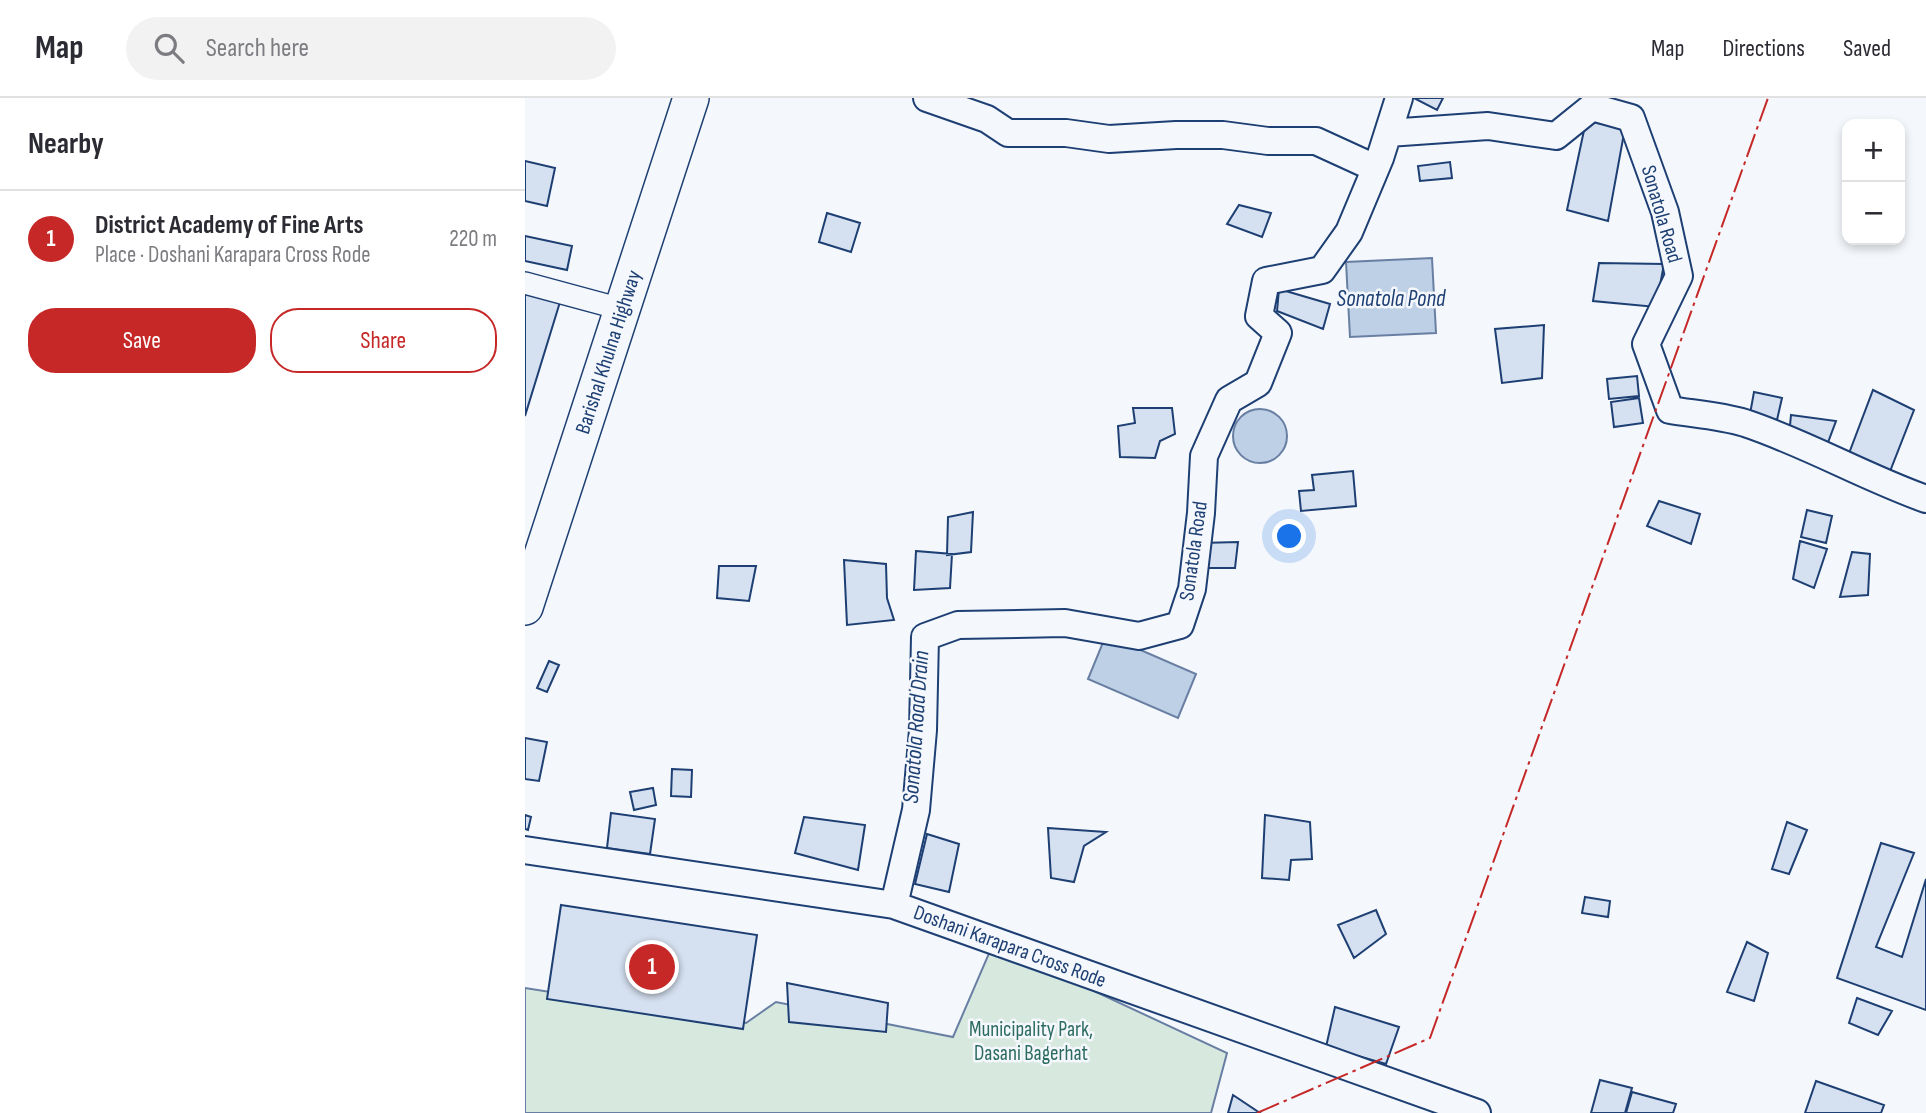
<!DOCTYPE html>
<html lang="en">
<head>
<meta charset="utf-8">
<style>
  body { margin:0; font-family:"Sofia Sans Condensed",sans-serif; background:#f2f2f3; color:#2b2b33 }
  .controls { position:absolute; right:21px; top:21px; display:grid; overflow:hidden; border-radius:14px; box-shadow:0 4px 10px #0003 }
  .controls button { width:63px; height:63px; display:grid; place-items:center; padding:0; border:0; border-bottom:2px solid #e1e1e2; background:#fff; color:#2b2b33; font:35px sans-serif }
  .you { position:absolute; left:765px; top:439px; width:24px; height:24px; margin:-18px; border:5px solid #fff; border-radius:50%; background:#1a73e8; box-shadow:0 0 0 10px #1a73e833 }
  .badge { display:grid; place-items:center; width:46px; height:46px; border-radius:50%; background:#c62828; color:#fff; font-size:23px; font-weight:700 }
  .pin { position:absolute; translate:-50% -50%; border:4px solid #fff; box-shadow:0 2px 7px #0006 }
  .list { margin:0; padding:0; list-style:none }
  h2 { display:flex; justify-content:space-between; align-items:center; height:91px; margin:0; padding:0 28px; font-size:30px }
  h2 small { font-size:23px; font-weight:400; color:#7c7c81 }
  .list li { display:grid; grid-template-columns:46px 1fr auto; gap:21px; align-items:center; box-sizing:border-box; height:98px; padding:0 28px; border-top:2px solid #e1e1e2 }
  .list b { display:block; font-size:26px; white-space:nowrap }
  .list p { margin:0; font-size:23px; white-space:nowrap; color:#7c7c81 }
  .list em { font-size:23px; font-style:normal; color:#7c7c81 }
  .actions { display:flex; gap:14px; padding:21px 28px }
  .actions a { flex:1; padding:16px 0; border:2px solid #c62828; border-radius:28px; text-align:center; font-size:24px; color:#c62828 }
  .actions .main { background:#c62828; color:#fff }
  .icon { flex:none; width:38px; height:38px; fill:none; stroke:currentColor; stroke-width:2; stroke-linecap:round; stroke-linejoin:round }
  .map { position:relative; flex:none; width:1401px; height:1015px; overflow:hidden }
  header { display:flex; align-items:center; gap:42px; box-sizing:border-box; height:98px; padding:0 35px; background:#fff; border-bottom:2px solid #e1e1e2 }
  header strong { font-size:33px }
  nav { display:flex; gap:38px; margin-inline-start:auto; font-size:24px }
  .search { width:490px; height:63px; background:#f2f2f3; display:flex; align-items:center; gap:18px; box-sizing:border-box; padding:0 24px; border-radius:38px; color:#7c7c81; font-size:26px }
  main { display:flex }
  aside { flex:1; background:#fff }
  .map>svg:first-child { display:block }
  .green { fill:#d7e8df; stroke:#687fa3; stroke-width:2 }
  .water { fill:#bed0e5; stroke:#687fa3; stroke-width:2 }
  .building { fill:#d5e0f0; stroke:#1d3f73; stroke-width:2 }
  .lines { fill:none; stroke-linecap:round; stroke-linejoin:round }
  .minor-casing { stroke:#1d3f73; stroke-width:24 }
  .tertiary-casing { stroke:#1d3f73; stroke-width:30 }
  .trunk-casing { stroke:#1d3f73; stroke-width:38 }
  .minor { stroke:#f4f7fb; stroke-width:21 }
  .tertiary { stroke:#f4f7fb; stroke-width:26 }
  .trunk { stroke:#f4f7fb; stroke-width:35 }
  .power { stroke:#c62828; stroke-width:2; stroke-dasharray:24 5 3.5 5; stroke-linecap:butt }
  .labels { text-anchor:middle; stroke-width:5; stroke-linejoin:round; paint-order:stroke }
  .street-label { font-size:21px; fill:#1d3f73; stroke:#f4f7fb }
  .park-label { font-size:21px; fill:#2c6c60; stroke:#f4f7fb }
  .water-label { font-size:23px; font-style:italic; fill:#1d3f73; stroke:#f4f7fb }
</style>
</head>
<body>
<header>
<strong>Map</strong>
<div class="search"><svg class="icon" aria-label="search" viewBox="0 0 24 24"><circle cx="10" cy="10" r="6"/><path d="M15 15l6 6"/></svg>Search here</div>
<nav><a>Map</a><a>Directions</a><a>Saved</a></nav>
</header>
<main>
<aside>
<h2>Nearby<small></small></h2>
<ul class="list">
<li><span class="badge">1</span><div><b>District Academy of Fine Arts</b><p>Place · Doshani Karapara Cross Rode</p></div><em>220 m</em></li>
</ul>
<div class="actions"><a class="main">Save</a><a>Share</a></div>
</aside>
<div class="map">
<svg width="1401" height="1015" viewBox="0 0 1401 1015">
  <rect width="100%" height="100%" fill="#f4f7fb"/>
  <path class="green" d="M468,846L702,955L686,1015H0V890L221,925L251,904L428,939Z"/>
  <path class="water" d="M907,160L911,235L825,239L821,164Z
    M708 338a27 27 0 1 1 54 0a27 27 0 1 1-54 0Z
    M581,537L671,576L653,620L563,581Z"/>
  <path class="building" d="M889,0H918L912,12Z
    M1061,23L1100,30L1083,123L1042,112Z
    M0,63L30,70L22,108L0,103Z
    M925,64L927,80L895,83L893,68Z
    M714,107L746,115L737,139L702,126Z
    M302,115L335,125L326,154L294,144Z
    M0,138L47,148L42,172L0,163Z
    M1074,165L1139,166L1131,209L1068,203Z
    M754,191L805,206L798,231L752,213Z
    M0,193L35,204L0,318Z
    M1019,227L1017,280L977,285L970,231Z
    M1112,278L1114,298L1084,301L1082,281Z
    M1348,292L1389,312L1362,381L1323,358Z
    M1229,294L1257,300L1252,322L1225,316Z
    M1114,300L1118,325L1089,329L1086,304Z
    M608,310H647L650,336L635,343L630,360L595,359L593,328L610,325Z
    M1266,317L1311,323L1302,347L1264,338Z
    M828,373L831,408L776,413L774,393L789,392L787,377Z
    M1134,403L1175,416L1166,446L1122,428Z
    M1282,412L1307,418L1301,445L1276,439Z
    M448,414L446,454L422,457L423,419Z
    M1275,443L1302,451L1289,490L1268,481Z
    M713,444L710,470H677L676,445Z
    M391,453L427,456L425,490L389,492Z
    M1327,454L1345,456L1343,497L1315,499Z
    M319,462L361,466L362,500L369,522L322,527Z
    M194,468H231L224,503L192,500Z
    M24,563L34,567L22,594L12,590Z
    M0,640L22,644L14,683L0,681Z
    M147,671L167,672L166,699L146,698Z
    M128,690L131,707L109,712L105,694Z
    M86,715L130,721L125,756L82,750Z
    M0,717L6,719L3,732L0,731Z
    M740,717L785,724L787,761L766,762L764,782L737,780Z
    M279,719L340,727L333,772L270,755Z
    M1262,724L1282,732L1264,776L1247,771Z
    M523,730L581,734L559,748L549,784L526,780Z
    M402,736L434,746L424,794L390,786Z
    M1356,745L1389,755L1351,849L1377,859L1401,781V912L1312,880Z
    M1060,799L1085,803L1083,819L1057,815Z
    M36,807L232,837L218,931L22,901Z
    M851,812L861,836L829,860L813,827Z
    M1222,844L1243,855L1229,903L1202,894Z
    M262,885L363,905L361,934L264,924Z
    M1332,900L1367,913L1353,937L1324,925Z
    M810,909L874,929L861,966L801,949Z
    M1075,982L1107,990L1100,1015H1066Z
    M1291,983L1359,1007L1356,1015H1280Z
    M1107,994L1151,1006L1148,1015H1101Z
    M708,997L735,1015H703Z"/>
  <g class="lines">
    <defs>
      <path id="minor" d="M0,185L96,211"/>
      <path id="tertiary" d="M402,0L462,21L483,35H541L584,41L651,37H698L743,43H791L850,70
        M863,35L963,28L1031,38L1067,9L1106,20L1140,114L1154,178L1121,246L1145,312C1170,316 1197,318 1220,325C1283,346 1339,379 1401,401
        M0,752L369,807L952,1015
        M369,807L391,712L398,632L400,539L433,527L540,525L614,538L655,527L667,491L676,415L679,358L704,302L733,285L753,235L734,218L741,183L797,172L824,134L855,60L874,0"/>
      <path id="trunk" d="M0,509L166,0"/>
    </defs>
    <use href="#minor" class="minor-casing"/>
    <use href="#tertiary" class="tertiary-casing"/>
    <use href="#trunk" class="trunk-casing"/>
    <use href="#minor" class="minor"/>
    <use href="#tertiary" class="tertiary"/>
    <use href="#trunk" class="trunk"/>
    <path class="power" d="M732,1015L905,940L1243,0"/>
  </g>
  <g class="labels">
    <g class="street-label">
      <text transform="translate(1137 116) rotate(74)" y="7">Sonatola Road</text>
      <text transform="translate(83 254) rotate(-72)" y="7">Barishal Khulna Highway</text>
      <text transform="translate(668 453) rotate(-82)" y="7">Sonatola Road</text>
      <text transform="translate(485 848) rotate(20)" y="7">Doshani Karapara Cross Rode</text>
    </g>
    <g class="park-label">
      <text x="506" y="938">Municipality Park,<tspan x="506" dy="24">Dasani Bagerhat</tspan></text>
    </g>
    <g class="water-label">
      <text x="866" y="208">Sonatola Pond</text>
      <text transform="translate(390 629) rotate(-86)" y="8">Sonatola Road Drain</text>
    </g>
  </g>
</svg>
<div class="controls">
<button>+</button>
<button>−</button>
</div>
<div class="you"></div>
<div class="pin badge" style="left:127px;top:869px">1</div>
</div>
</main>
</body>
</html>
